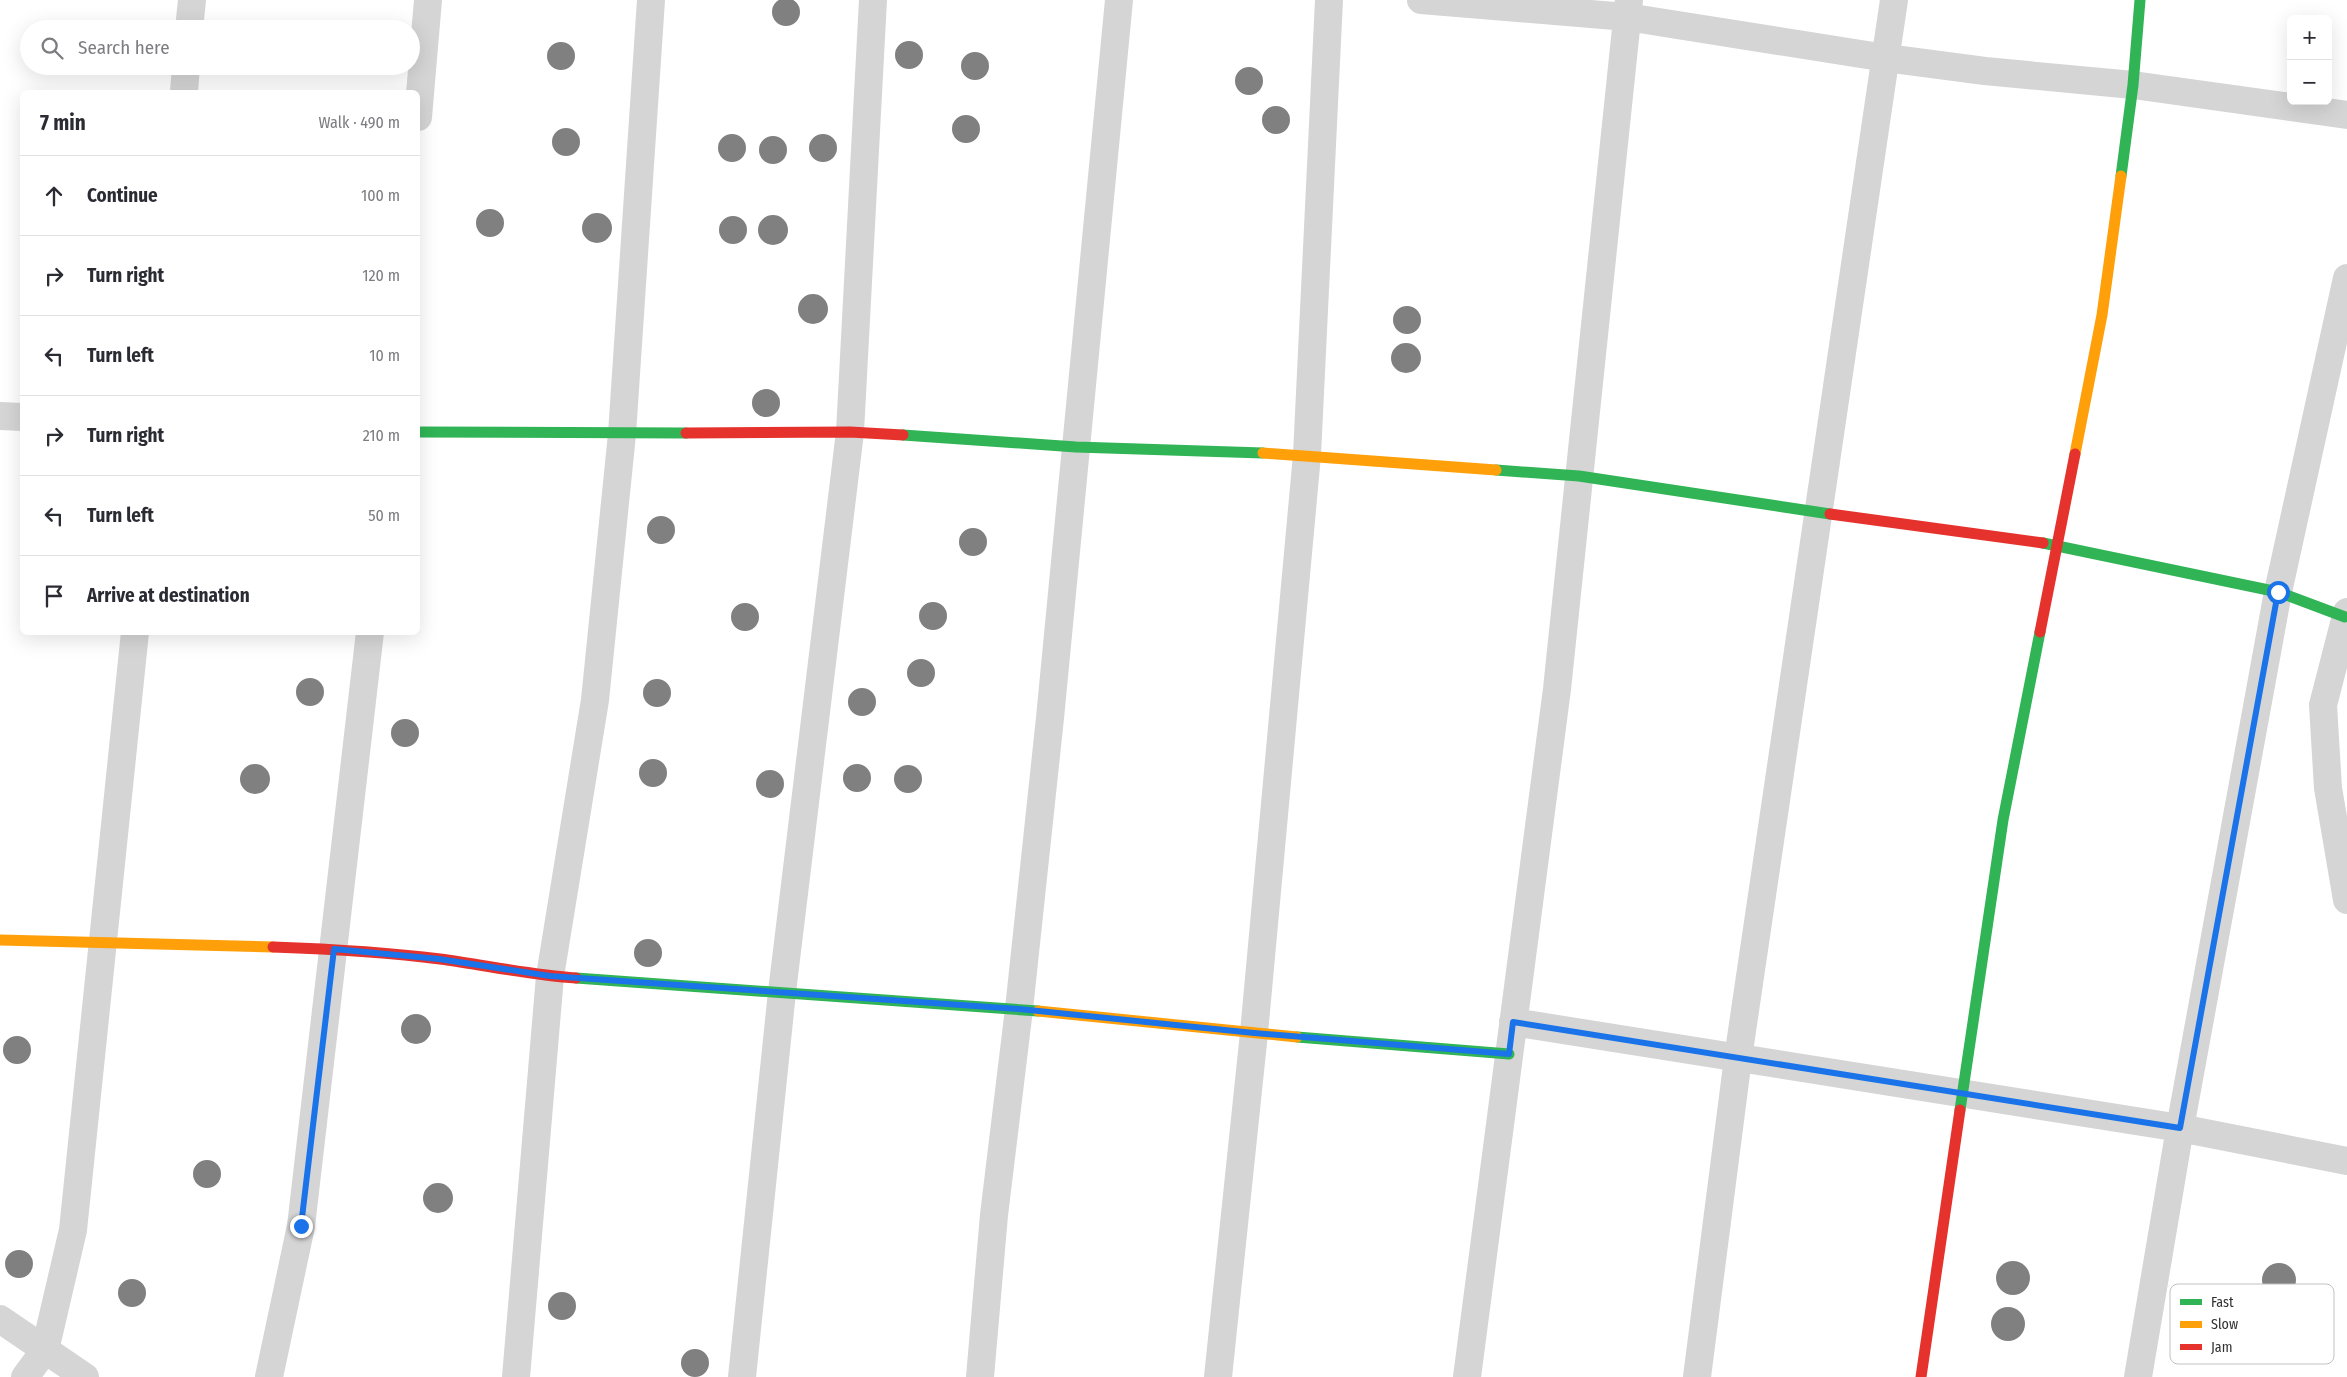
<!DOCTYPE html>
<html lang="en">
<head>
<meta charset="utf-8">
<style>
  body { margin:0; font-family:"Fira Sans Condensed",sans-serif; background:#f2f2f3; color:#2b2b33 }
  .controls { position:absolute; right:15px; top:15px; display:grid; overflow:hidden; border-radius:8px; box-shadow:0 5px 20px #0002 }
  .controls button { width:45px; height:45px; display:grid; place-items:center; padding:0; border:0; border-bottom:1px solid #e1e1e2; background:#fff; color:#2b2b33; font:25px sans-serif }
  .stop { position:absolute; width:15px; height:15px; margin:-11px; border:4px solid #1a73e8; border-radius:50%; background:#fff }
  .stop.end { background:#1a73e8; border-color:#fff; box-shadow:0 1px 5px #0008 }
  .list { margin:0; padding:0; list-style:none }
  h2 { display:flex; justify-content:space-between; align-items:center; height:65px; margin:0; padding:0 20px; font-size:21px }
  h2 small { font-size:16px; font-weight:400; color:#7c7c81 }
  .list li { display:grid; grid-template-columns:32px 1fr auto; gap:15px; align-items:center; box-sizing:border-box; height:80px; padding:0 20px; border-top:1px solid #e1e1e2 }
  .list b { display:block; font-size:19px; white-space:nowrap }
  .list em { font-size:16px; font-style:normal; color:#7c7c81 }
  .icon { flex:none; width:28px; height:28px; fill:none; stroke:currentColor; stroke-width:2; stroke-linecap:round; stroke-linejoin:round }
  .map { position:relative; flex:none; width:2347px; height:1377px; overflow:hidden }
  .search { position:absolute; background:#fff; box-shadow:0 5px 20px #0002; left:20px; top:20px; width:400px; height:55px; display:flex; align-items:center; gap:12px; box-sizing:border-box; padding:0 18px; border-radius:28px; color:#7c7c81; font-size:19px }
  .panel { position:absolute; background:#fff; box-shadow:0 5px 20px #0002; left:20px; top:90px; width:400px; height:545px; border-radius:8px }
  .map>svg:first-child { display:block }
  .building { fill:#808080 }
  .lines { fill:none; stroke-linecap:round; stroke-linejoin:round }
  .street { stroke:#d5d5d5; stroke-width:28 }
  .fast { stroke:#30b455; stroke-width:11 }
  .slow { stroke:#ff9f0a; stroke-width:11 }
  .jam { stroke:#e5322d; stroke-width:11 }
  .route { stroke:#1a73e8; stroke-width:6 }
  .key { fill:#fff; stroke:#c1c1c1; stroke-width:1 }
  .key-label { font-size:14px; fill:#313131 }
</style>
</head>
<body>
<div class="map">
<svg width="2347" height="1377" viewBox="0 0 2347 1377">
  <rect width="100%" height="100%" fill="#fff"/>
  <path class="building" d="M772 12a14 14 0 1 1 28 0a14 14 0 1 1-28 0Z
    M895 55a14 14 0 1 1 28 0a14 14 0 1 1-28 0Z
    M547 56a14 14 0 1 1 28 0a14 14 0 1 1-28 0Z
    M961 66a14 14 0 1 1 28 0a14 14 0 1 1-28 0Z
    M1235 81a14 14 0 1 1 28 0a14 14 0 1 1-28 0Z
    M1262 120a14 14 0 1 1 28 0a14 14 0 1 1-28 0Z
    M952 129a14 14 0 1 1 28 0a14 14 0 1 1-28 0Z
    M552 142a14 14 0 1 1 28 0a14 14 0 1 1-28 0Z
    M809 148a14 14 0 1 1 28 0a14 14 0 1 1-28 0Z
    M718 148a14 14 0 1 1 28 0a14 14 0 1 1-28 0Z
    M759 150a14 14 0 1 1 28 0a14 14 0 1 1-28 0Z
    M476 223a14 14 0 1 1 28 0a14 14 0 1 1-28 0Z
    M582 228a15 15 0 1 1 30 0a15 15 0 1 1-30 0Z
    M758 230a15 15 0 1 1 30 0a15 15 0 1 1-30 0Z
    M719 230a14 14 0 1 1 28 0a14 14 0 1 1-28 0Z
    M798 309a15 15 0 1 1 30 0a15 15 0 1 1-30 0Z
    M1393 320a14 14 0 1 1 28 0a14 14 0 1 1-28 0Z
    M1391 358a15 15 0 1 1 30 0a15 15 0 1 1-30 0Z
    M752 403a14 14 0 1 1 28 0a14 14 0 1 1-28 0Z
    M647 530a14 14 0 1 1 28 0a14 14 0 1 1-28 0Z
    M959 542a14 14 0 1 1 28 0a14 14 0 1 1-28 0Z
    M919 616a14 14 0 1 1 28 0a14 14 0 1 1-28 0Z
    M731 617a14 14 0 1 1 28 0a14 14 0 1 1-28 0Z
    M907 673a14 14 0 1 1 28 0a14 14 0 1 1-28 0Z
    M296 692a14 14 0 1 1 28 0a14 14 0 1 1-28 0Z
    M643 693a14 14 0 1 1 28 0a14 14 0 1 1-28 0Z
    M848 702a14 14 0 1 1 28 0a14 14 0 1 1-28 0Z
    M391 733a14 14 0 1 1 28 0a14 14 0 1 1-28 0Z
    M639 773a14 14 0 1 1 28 0a14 14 0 1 1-28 0Z
    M843 778a14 14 0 1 1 28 0a14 14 0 1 1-28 0Z
    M240 779a15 15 0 1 1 30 0a15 15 0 1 1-30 0Z
    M894 779a14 14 0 1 1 28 0a14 14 0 1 1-28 0Z
    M756 784a14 14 0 1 1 28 0a14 14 0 1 1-28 0Z
    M634 953a14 14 0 1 1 28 0a14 14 0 1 1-28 0Z
    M401 1029a15 15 0 1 1 30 0a15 15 0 1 1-30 0Z
    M3 1050a14 14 0 1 1 28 0a14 14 0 1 1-28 0Z
    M193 1174a14 14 0 1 1 28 0a14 14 0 1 1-28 0Z
    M423 1198a15 15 0 1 1 30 0a15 15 0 1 1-30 0Z
    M5 1264a14 14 0 1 1 28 0a14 14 0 1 1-28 0Z
    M1996 1278a17 17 0 1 1 34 0a17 17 0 1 1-34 0Z
    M2262 1280a17 17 0 1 1 34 0a17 17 0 1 1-34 0Z
    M118 1293a14 14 0 1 1 28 0a14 14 0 1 1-28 0Z
    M548 1306a14 14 0 1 1 28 0a14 14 0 1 1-28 0Z
    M1991 1324a17 17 0 1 1 34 0a17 17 0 1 1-34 0Z
    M681 1363a14 14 0 1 1 28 0a14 14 0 1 1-28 0Z"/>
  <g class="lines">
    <path class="street" d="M1421,0L1627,17L1886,58L1985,71L2133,85L2347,115
      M189,29L192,0
      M184,92L186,66
      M418,117L428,0
      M0,416L22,417
      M2347,612L2323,705L2328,788L2347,900
      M1513,1022L2180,1128L2347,1161
      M0,1319L85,1377
      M25,1377L45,1350L73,1230L135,632
      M269,1377L301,1226L370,632
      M516,1377L550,976L595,700L622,434L651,0
      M742,1377L782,992L850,432L873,0
      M980,1377L994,1215L1019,1009L1050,718L1119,0
      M1218,1377L1254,1033L1307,455L1329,0
      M1467,1377L1557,689L1629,0
      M1697,1377L1738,1058L1894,0
      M2138,1377L2180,1128L2278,592L2347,278"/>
    <path class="fast" d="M2121,176L2133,85L2140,0
      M418,432L686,433
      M903,435L1076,447L1263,453
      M1496,470L1579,476L1830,514
      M2043,543L2278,592L2345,617
      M576,978L1038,1011
      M1297,1037L1509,1054
      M1960,1110L2003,820L2040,632"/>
    <path class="slow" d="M1263,453L1496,470
      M2075,454L2102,315L2121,176
      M0,940L273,947
      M1038,1011L1297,1037"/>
    <path class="jam" d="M686,433L850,432L903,435
      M1830,514L2043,543
      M2040,632L2075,454
      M273,947C329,949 385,952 440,959C485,965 530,975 576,978
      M1921,1377L1960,1110"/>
  </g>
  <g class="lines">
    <path class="route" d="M301,1226L334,949L439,959L550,976L1019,1009L1254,1033L1509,1054L1513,1022L2180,1128L2278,592"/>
  </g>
  <rect x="2170" y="1284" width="164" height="80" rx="8" class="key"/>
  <rect x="2180" y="1299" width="22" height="6" fill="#30b455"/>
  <rect x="2180" y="1321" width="22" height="7" fill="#ff9f0a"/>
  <rect x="2180" y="1344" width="22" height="6" fill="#e5322d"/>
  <g class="key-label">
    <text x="2211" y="1307">Fast</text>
    <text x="2211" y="1329">Slow</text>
    <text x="2211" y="1352">Jam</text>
  </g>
</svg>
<div class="controls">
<button>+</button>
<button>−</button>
</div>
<div class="stop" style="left:2278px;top:592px"></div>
<div class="stop end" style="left:301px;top:1226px"></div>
<div class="search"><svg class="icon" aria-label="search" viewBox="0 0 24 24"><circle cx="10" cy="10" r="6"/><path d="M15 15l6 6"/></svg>Search here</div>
<section class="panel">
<h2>7 min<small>Walk · 490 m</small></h2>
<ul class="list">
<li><svg class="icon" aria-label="ahead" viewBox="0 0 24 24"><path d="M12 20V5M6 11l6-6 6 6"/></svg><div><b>Continue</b></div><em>100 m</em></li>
<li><svg class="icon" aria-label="right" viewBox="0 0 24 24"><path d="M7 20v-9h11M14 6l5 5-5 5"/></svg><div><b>Turn right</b></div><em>120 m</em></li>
<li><svg class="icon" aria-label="left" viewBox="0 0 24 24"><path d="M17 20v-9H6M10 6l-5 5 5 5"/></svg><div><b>Turn left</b></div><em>10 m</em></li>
<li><svg class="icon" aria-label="right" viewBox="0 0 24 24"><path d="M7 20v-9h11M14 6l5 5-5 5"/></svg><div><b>Turn right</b></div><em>210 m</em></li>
<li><svg class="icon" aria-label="left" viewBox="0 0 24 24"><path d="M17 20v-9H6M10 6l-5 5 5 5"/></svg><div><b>Turn left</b></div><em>50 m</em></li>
<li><svg class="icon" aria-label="arrive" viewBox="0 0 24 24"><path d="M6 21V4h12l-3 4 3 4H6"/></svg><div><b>Arrive at destination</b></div></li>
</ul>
</section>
</div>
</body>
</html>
